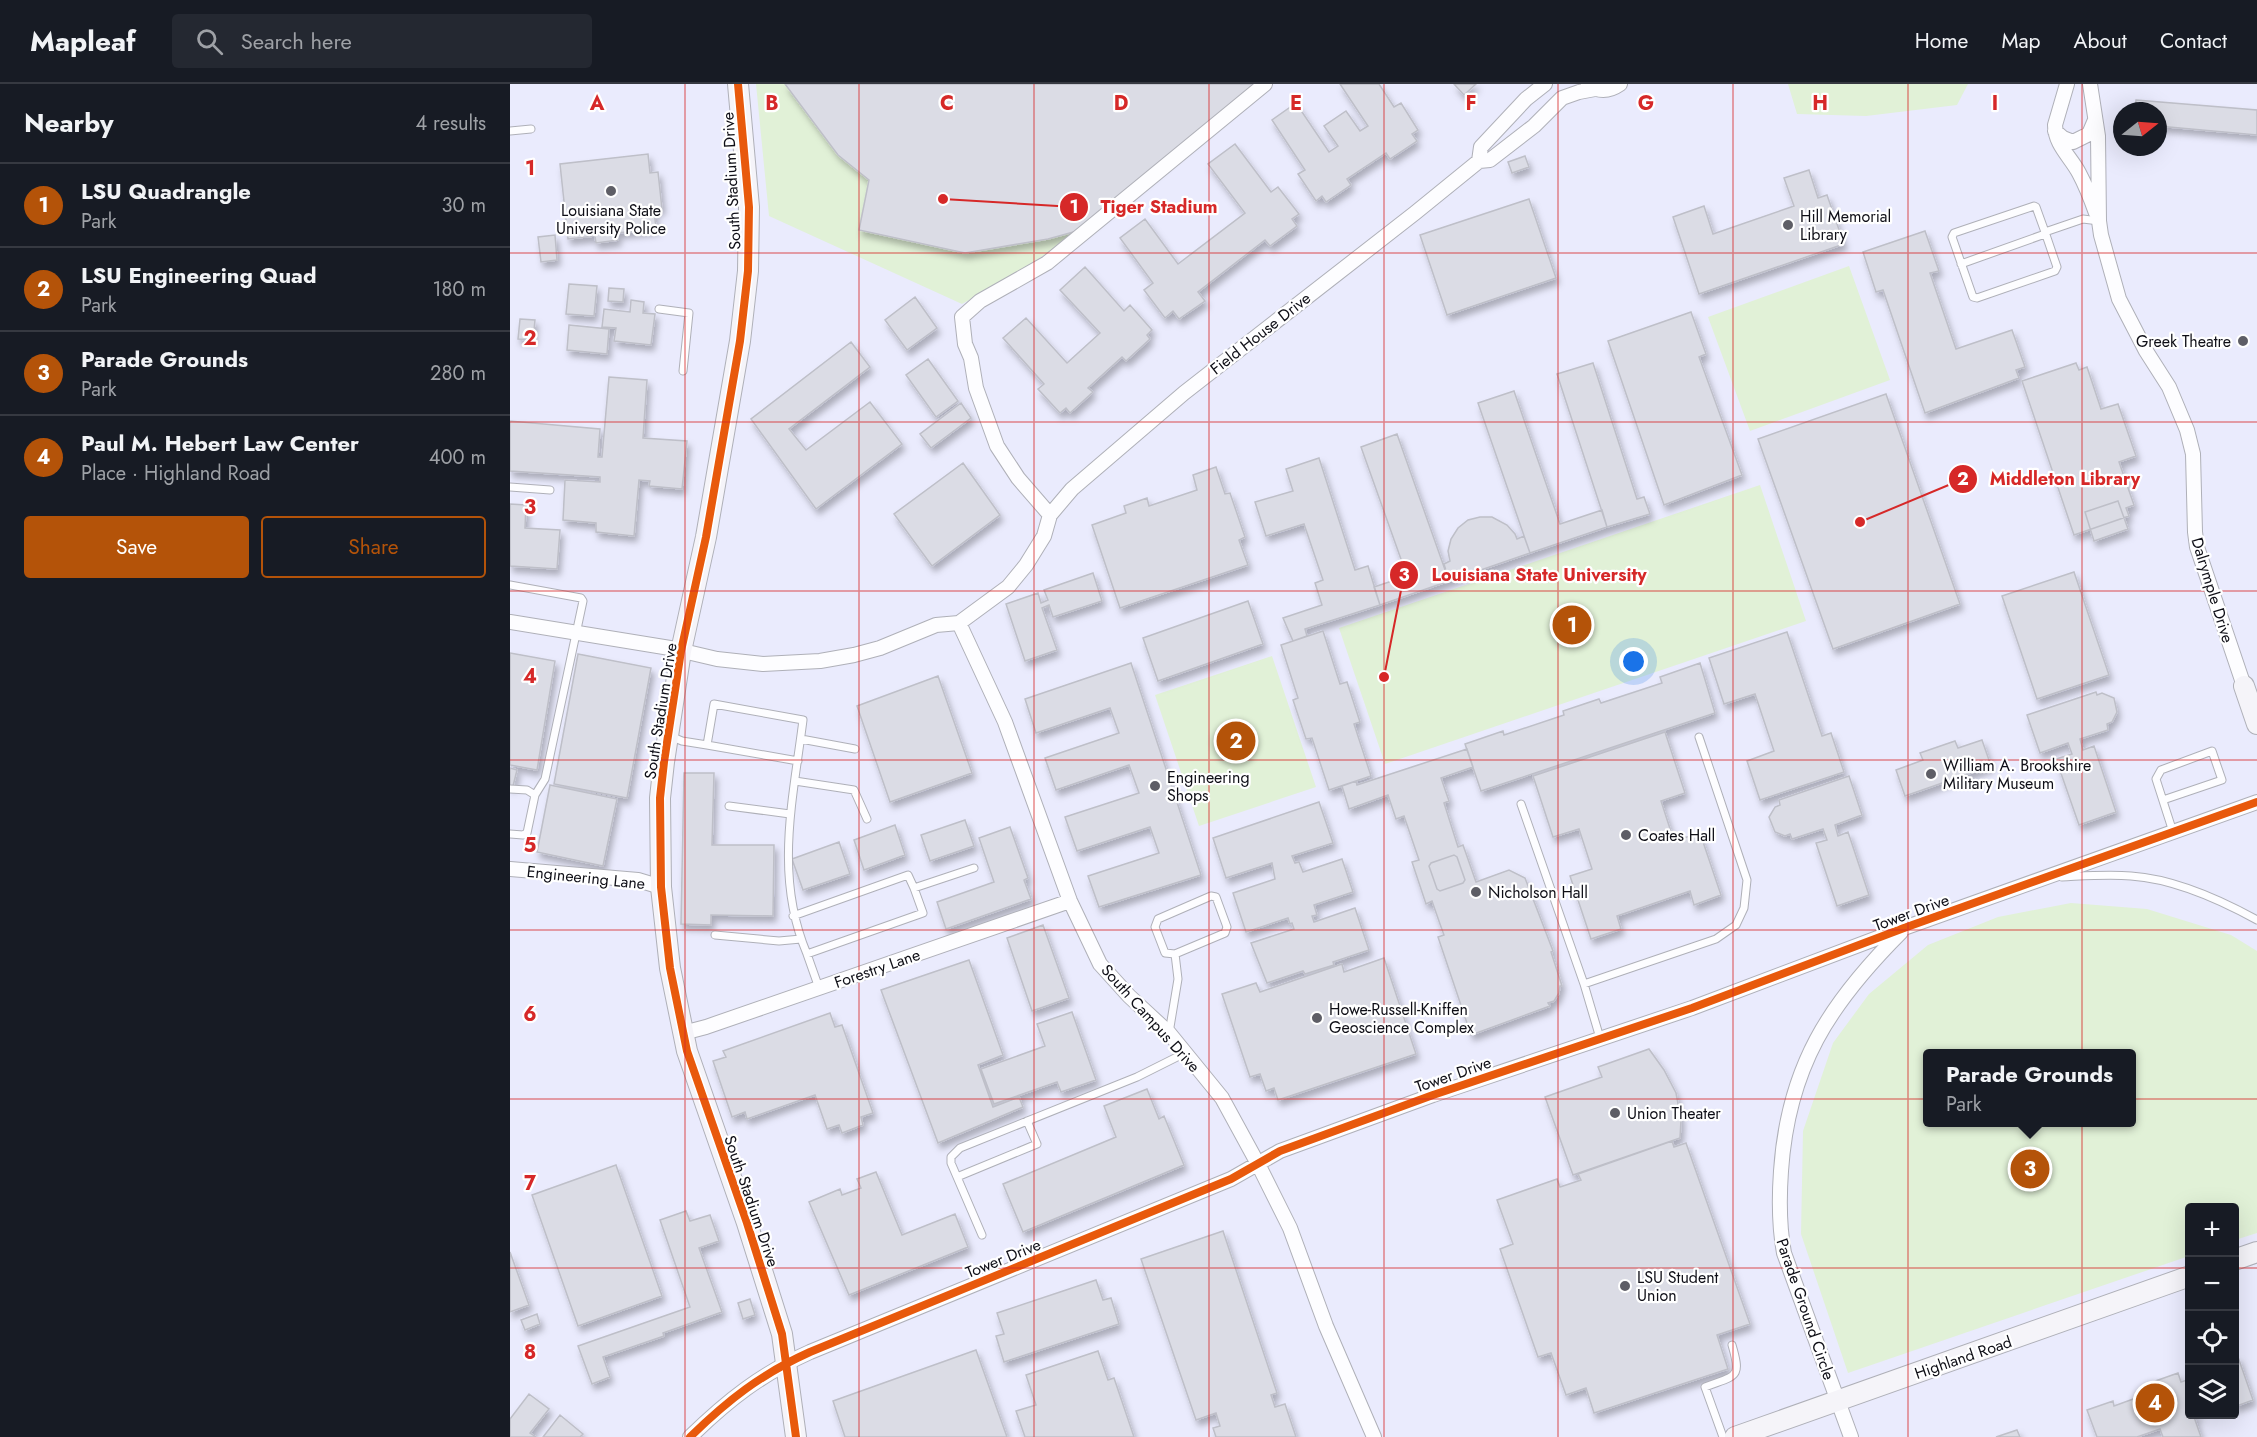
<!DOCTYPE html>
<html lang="en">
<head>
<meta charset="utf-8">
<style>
  body { margin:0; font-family:Jost,sans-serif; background:#242831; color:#f1f3f6 }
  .controls { position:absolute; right:18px; bottom:18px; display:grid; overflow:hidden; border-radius:6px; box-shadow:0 6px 24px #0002 }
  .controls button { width:54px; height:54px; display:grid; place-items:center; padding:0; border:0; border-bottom:2px solid #363941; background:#171b24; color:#f1f3f6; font:30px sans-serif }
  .compass { position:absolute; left:1603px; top:18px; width:54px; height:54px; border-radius:50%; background:#171b24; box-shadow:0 6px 24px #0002; rotate:73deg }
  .you { position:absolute; left:1124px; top:578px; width:21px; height:21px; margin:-15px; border:4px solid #fff; border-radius:50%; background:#1a73e8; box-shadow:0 0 0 9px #1a73e833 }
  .badge { display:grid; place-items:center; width:39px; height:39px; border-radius:50%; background:#b45309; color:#fff; font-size:20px; font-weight:700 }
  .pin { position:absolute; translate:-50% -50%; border:3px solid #fff; box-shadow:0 2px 6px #0006 }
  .popup { position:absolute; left:1413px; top:965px; width:213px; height:78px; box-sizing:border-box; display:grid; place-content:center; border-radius:6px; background:#171b24; filter:drop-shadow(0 2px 4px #0005); font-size:20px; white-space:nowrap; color:#9ea1a6 }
  .popup b { font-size:22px; color:#f1f3f6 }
  .popup::after { content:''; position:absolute; left:50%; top:100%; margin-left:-12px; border:12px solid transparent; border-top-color:#171b24 }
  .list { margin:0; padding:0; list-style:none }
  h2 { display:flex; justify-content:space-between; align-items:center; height:78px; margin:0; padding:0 24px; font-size:26px }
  h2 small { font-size:20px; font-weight:400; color:#9ea1a6 }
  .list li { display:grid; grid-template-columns:39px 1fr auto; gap:18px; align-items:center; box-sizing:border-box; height:84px; padding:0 24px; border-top:2px solid #363941 }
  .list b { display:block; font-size:22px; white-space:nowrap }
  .list p { margin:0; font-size:20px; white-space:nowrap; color:#9ea1a6 }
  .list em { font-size:20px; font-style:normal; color:#9ea1a6 }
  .actions { display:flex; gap:12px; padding:18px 24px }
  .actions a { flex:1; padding:14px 0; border:2px solid #b45309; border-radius:6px; text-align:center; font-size:21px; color:#b45309 }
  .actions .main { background:#b45309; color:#fff }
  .icon { flex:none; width:33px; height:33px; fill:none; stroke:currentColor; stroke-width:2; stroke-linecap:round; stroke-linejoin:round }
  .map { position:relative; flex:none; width:1747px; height:1353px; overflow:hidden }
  header { display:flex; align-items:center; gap:36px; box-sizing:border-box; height:84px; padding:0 30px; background:#171b24; border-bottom:2px solid #363941 }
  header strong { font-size:28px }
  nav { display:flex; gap:33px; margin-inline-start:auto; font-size:21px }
  .search { width:420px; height:54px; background:#242831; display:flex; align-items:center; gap:15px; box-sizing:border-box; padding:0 21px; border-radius:6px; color:#9ea1a6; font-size:22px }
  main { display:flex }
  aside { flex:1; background:#171b24 }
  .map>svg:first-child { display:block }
  .built { fill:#eaebfd; fill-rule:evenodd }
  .green { fill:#e1f1d7; fill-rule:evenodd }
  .building { fill:#dbdce5; stroke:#bebfc8; stroke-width:1.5; filter:url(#shadow) }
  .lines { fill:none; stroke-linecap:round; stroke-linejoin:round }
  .lane-casing { stroke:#afb0b8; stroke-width:9 }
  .street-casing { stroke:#afb0b8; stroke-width:16 }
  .secondary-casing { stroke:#afb0b8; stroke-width:22 }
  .lane { stroke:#fdfdff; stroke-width:7 }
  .street { stroke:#fdfdff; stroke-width:14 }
  .secondary { stroke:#f5f4f9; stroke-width:20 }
  .cycleway-casing { stroke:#fff; stroke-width:11 }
  .cycleway { stroke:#e8590c; stroke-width:8 }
  .grid { fill:none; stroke:#d62828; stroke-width:1.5; stroke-opacity:0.55 }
  .poi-dot { fill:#5e5e66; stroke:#fff; stroke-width:2 }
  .labels { text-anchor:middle; stroke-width:4.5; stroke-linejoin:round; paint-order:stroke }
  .street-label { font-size:16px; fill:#0e0e16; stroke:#fff }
  .poi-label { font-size:16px; fill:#0e0e16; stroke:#fff; text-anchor:start }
  .grid-label { font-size:20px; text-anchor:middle; font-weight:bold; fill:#d62828; stroke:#fff; stroke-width:4.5; stroke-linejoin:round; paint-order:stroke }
  .leader { fill:none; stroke:#d62828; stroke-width:2 }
  .callout-dot { fill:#d62828; stroke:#fff; stroke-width:2 }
  .mark-label { font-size:18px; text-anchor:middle; font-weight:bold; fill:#fff }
  .callout-label { font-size:18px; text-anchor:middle; font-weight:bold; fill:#d62828; stroke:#fff; stroke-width:4.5; stroke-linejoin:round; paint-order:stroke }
</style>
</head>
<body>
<header>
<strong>Mapleaf</strong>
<div class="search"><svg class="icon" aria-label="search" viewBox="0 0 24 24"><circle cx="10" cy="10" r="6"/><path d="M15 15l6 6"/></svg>Search here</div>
<nav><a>Home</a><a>Map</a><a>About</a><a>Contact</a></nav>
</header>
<main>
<aside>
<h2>Nearby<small>4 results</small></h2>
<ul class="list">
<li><span class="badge">1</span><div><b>LSU Quadrangle</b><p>Park</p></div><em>30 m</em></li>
<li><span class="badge">2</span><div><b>LSU Engineering Quad</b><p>Park</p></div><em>180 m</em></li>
<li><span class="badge">3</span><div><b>Parade Grounds</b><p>Park</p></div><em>280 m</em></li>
<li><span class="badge">4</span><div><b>Paul M. Hebert Law Center</b><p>Place · Highland Road</p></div><em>400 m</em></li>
</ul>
<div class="actions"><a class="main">Save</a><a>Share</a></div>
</aside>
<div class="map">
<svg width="1747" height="1353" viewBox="0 0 1747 1353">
  <defs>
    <filter id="shadow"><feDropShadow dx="3" dy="5.5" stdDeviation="3" flood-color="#0004"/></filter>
  </defs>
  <rect width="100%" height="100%" fill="#f2f4fc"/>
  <path class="built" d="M0,0H1747V1353H0ZM1612,27H1648V63H1612ZM1418,970H1622V1038H1418ZM1680,1124H1724V1330H1680Z"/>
  <path class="green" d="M246,0H744C670,63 597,130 515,184C495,197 473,208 452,220L259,132Z
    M1278,0H1458L1447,21L1356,32L1287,30Z
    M1339,182L1380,296L1240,347L1198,233Z
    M1250,401L1296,537L875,680L829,544Z
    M762,572L806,703L689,742L645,611Z
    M1561,819L1637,825L1721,851L1747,867V1149L1725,1156L1724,1124H1680L1679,1172L1338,1289L1291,1150L1293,1047L1323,959L1359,910L1418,861L1488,833ZM1418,970H1622V1038H1418Z"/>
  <path class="building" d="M275,0H744L617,108L567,147L538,155L455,169L349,146L359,96L328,71Z
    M830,0H869L884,23L891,19L908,46L902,50L907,57L880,75L876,69L837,95L841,101L816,118L812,112L806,117L788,90L795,86L762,36L786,19L819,68L828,62L814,42L836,27L850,47L858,42Z
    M944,0H966L954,11Z
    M1626,16L1747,26V51L1648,42V27H1625Z
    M725,60L761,108L768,103L789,130L782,135L787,142L760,162L755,156L688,208L695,217L669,235L663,227L655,234L634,206L643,199L610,154L635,135L668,180L735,129L698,80Z
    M138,70L140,89L148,88L152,125L144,126L146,145L107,149L108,156L86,159L85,152L58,155L50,80Z
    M1015,72L1019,83L1002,89L998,78Z
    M1299,86L1308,114L1317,111L1334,160L1189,210L1163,133L1194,122L1203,150L1284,122L1274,94Z
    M1019,115L1046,194L937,231L910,151Z
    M1415,147L1429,187L1420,189L1446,265L1502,246L1515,283L1506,286L1509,294L1415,329L1373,206L1366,208L1353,168Z
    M45,151L47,176L31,178L28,153Z
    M575,183L614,227L620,221L642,246L637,251L640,255L616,277L612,273L578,304L583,308L560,329L556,324L550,329L528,305L534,300L493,254L516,234L557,279L590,249L550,206Z
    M59,200L87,202L84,232L56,230Z
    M99,204L114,205L113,218L98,217Z
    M405,213L427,244L397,266L375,236Z
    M121,216L134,218L133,229L145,230L141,261L104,257L106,244L92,243L94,225L120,228Z
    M1181,228L1196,270L1189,273L1232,391L1154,421L1098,257Z
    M10,235L25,236L23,256L8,255Z
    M59,241L99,245L97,270L57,266Z
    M341,258L360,283L279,345L296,366L360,318L392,360L306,425L241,335Z
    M418,275L448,317L426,333L396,291Z
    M1083,279L1127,415L1134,413L1140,430L1097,443L1047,290Z
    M1566,279L1569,286L1577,283L1591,325L1608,320L1626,372L1609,378L1624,421L1616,424L1619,432L1564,451L1512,297Z
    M99,293L137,296L133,354L177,357L172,405L139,402L140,397L129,396L124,452L86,448V439L53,436L55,396L90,398V393L0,387V337L90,345L88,373H92Z
    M1004,307L1050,440L1092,426L1097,443L1020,469L968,319Z
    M1376,310L1450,520L1323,565L1248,355Z
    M451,319L461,334L421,364L410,350Z
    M887,350L939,497L870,521L864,503L897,492L851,363Z
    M809,374L845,486L858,482L870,521L795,545L797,552L783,557L773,534L812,521L805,499L813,496L794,440L756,452L745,418L783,407L776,385Z
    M453,379L490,431L422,482L384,430Z
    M706,383L715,410L720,409L735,453L729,456L738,481L610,524L582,441L616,429L614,422L637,414L639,422L687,406L683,391Z
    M1608,417L1618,445L1584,457L1575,428Z
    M0,420L16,421L15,444L50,446L47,485L0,482Z
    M970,433H982L997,441L1005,450L1007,455L1014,452L1020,469L939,497L934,480L940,477L938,467L941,455L948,444L958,436Z
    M1564,488L1599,591L1527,615L1492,512Z
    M583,489L592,517L543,533L539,521L532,524L547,566L515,577L496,520L528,509L531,519L538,516L534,506Z
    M738,517L753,560L648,597L633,554Z
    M813,547L830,600L837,598L850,638L844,640L861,692L819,706L802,654L796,655L783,616L788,614L771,561Z
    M1277,548L1312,652L1321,649L1334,688L1250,716L1237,677L1264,667L1245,610L1214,620L1199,574Z
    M0,569L45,577L27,686L0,681Z
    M68,570L141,584L117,714L44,700Z
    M621,579L691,791L589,823L578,792L649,769L640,743L567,767L555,733L629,709L619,681L546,706L535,674L609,649L600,624L526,649L515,615Z
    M1190,579L1205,629L971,707L955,660L993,647L994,651L1054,631L1053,627L1089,615L1091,619L1152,599L1150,593Z
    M428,592L462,689L380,718L347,622Z
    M1586,608L1587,611L1592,609L1604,614L1607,628L1602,638L1597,640L1598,646L1570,655L1573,666L1584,662L1606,728L1569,741L1546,675L1562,670L1558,659L1530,669L1517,631Z
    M1155,648L1175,709L1151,717L1164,757L1190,749L1211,811L1184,821L1180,807L1107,832L1111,845L1081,855L1060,792L1082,785L1069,745L1043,753L1023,692Z
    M1472,656L1481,682L1395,712L1386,686L1413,676L1410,669L1445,657L1448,664Z
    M957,665L963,683L931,694L939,717L934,719L948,763L953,761L966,798L999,786L1015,794L1043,867L1041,868L1052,902H1050L1049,909L1044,917L1038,919L1040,922L961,951L928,853L934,851L930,840L922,817L916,820L902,778L909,776L894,732L886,735L878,711L839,725L832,702L846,697L847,701Z
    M0,684L7,686L3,702H0Z
    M174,689H204L202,761H264L263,832L201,831V841L171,840Z
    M1339,692L1352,731L1325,741L1328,752L1338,748L1359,811L1327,822L1306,759L1317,756L1313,745L1282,755L1280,750L1275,752L1265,748L1259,733L1265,723L1270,721L1269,716Z
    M40,701L107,715L93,782L27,768Z
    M809,718L823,759L782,772L785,779L789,778L793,788L832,775L843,808L804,821L807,831L802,832L804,838L845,824L859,866L823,878L824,881L795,890L793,887L757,899L741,859L784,845L782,839L780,840L778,834L736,848L723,809L765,795L762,779L716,794L703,754Z
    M455,736L464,762L420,777L411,751Z
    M385,741L395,771L354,786L344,756Z
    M500,743L518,794L514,796L521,815L436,845L427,818L484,798L469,754Z
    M329,758L340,790L293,806L282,775Z
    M944,771L947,773L955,796L953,799L930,807L927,805L919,782L921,779Z
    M533,841L559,914L522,927L497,854Z
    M874,874L906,970L768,1016L764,1004L756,1007L750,990L740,993L712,910L746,899L750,908L832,880L834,888Z
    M459,876L493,971L468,981L483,1023L509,1013L513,1023L428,1059L371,906Z
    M562,928L586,996L551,1008L547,998L484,1020L471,985L535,962L527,940Z
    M320,929L325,943L332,941L363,1029L351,1033L353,1041L332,1049L329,1041L317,1045L305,1011L237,1035L235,1028L222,1033L203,977L216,973L213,967Z
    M1139,965L1154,986L1166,1009L1171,1036L1170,1054L1063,1091L1035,1013L1092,993L1088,983Z
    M637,1005L649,1035L654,1032L674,1081L513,1148L493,1100L606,1053L594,1022Z
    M1162,1057L1164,1063L1176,1059L1240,1240L1207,1251L1218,1285L1084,1329L1076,1304L1056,1311L1041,1269L1028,1273L990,1165L1003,1160L987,1116L1047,1095L1050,1103L1071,1096L1068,1090Z
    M106,1081L152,1212L68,1242L22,1111Z
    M366,1088L392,1151L445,1130L458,1163L339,1211L299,1118L330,1105L332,1111L351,1104L347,1095Z
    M176,1127L180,1137L200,1131L209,1157L189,1164L212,1228L153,1249L154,1252L93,1273L100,1293L82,1300L68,1262L180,1223L150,1136Z
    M713,1147L767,1309L761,1311L765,1323L775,1320L786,1353H706L703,1344L710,1342L706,1329L686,1336L631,1175Z
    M0,1168L19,1221L0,1228Z
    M586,1196L593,1216L601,1214L609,1240L494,1278L486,1252L494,1250L487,1229Z
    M240,1215L245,1231L233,1235L228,1219Z
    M27,1230L30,1240L15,1246L11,1236Z
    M466,1266L497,1353H335L323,1317Z
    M588,1267L598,1296L604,1294L624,1353H515L506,1327L526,1321L516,1291Z
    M1728,1273L1743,1316L1724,1323V1274Z
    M1668,1289L1671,1298L1680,1295V1330H1691L1684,1333L1691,1353H1653L1650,1345L1627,1353H1587L1577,1326L1603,1317L1604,1322L1637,1310L1634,1301Z
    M19,1310L39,1325L20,1349L26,1353H0V1335Z
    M50,1331L73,1350L70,1353H33Z
    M1507,1346L1510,1353H1486Z"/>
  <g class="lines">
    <defs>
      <path id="lane" d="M0,47L21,45
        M1535,148L1526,123L1524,122L1444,149L1442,153L1463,213L1467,214L1545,187L1547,183L1535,148L1573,135L1589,137
        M1451,180L1535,150
        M149,225L179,229L173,287
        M0,403L40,406
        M0,501L71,514L73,517L35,695L25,711
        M160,652L172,657L197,661L204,620L293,636C283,716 264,792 297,870L413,829L404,804L464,784
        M291,655L345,665
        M197,661L288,677
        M285,697L344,706L357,735
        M0,705L17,706L25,711L17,749L13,751L0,750
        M1653,716L1712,696L1702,667L1651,686L1646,695L1663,748
        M1011,720L1074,900L1090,954
        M219,722L280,730
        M1552,793C1574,792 1598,790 1621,792C1665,795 1709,815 1747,836
        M283,832L398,791L404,804
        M205,851L269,857L291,855
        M297,870L309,904
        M1074,900L1206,855L1226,841L1234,824L1237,796L1189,653
        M659,949L668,895L665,870L715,849L717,843L706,813L701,812L648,835L645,843L655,869L665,870
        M447,1093L527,1060L517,1037
        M472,1151L441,1079V1073L450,1064L627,993L675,969
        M1213,1353L1195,1303C1226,1291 1232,1295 1222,1261"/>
      <path id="street" d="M1557,0L1545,41C1545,61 1560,72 1569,89C1576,102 1581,115 1586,129
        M1580,0L1588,52L1589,137L1591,151L1609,215L1636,267L1659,303L1677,346L1683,370L1685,448L1687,463L1734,602
        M1078,1C1089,8 1100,7 1110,0
        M1545,47L1553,54L1563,58L1579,50L1585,36
        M969,77L971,63L1016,15L1035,0
        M540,431L508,394L487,362L466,304L461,274L455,260L452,233L470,217L537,179L755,0
        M0,538L160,564L207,575L253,580L310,577L344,571L370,564L426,541L449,539L498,503L516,481L534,452L540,431L562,405L674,309L905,129L969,77L980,76L1024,42L1052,14L1069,8L1085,5
        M449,539L495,638L560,817L590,880L619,912L659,949L712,1014L748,1080L780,1144L816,1242L864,1353
        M0,785L128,796L151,803
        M173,949L196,943L560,817
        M180,1353C218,1316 251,1290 300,1268L721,1095L770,1067L923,1011L1182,924L1394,844L1747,718
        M1341,1353L1274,1169C1269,1142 1269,1115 1271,1087C1278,983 1319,920 1391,848"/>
      <path id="secondary" d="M228,0L239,123L238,187L230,257L196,453L171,567L154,678L150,714L151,803L160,884L177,967L237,1139L272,1250L286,1353
        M1734,602L1747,640
        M1724,1176L1747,1168
        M1225,1353L1680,1192"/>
    </defs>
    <use href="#lane" class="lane-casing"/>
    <use href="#street" class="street-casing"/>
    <use href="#secondary" class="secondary-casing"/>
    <use href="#lane" class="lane"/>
    <use href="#street" class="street"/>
    <use href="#secondary" class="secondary"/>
    <defs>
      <path id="cycleway" d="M228,0L239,123L238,187L230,257L196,453L171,567L154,678L150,714L151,803L160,884L177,967L237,1139L272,1250L286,1353
        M180,1353C218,1316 251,1290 300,1268L721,1095L770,1067L923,1011L1182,924L1394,844L1747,718"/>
    </defs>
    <use href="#cycleway" class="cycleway-casing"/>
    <use href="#cycleway" class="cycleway"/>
  </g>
  <path class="grid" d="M175,0V1353M349,0V1353M524,0V1353M699,0V1353M874,0V1353M1048,0V1353M1223,0V1353M1398,0V1353M1572,0V1353M0,169H1747M0,338H1747M0,507H1747M0,676H1747M0,846H1747M0,1015H1747M0,1184H1680M1724,1184H1747"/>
  <g class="poi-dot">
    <circle cx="101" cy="107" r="6"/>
    <circle cx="1278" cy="141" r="6"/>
    <circle cx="1733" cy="257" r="6"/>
    <circle cx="1421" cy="690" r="6"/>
    <circle cx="645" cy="702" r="6"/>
    <circle cx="1116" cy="751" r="6"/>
    <circle cx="966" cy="808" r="6"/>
    <circle cx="807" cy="934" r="6"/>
    <circle cx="1105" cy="1029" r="6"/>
    <circle cx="1115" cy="1202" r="6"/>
  </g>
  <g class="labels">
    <g class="street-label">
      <text transform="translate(221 97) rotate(-93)" y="6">South Stadium Drive</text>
      <text transform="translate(750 249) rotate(-38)" y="6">Field House Drive</text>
      <text transform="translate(1703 506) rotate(73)" y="6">Dalrymple Drive</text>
      <text transform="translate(150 627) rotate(-81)" y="6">South Stadium Drive</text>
      <text transform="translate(76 793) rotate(6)" y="6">Engineering Lane</text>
      <text transform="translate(1401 828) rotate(-20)" y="6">Tower Drive</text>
      <text transform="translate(367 884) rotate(-19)" y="6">Forestry Lane</text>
      <text transform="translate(641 934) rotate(48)" y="6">South Campus Drive</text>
      <text transform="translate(943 990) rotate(-19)" y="6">Tower Drive</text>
      <text transform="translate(242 1117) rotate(71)" y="6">South Stadium Drive</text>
      <text transform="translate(493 1174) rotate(-22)" y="6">Tower Drive</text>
      <text transform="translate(1296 1225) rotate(71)" y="6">Parade Ground Circle</text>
      <text transform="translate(1453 1273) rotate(-19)" y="6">Highland Road</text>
    </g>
    <g class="poi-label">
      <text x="101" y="132" text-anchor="middle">Louisiana State<tspan x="101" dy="18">University Police</tspan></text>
      <text x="1290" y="138">Hill Memorial<tspan x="1290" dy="18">Library</tspan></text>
      <text x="1721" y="263" text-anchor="end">Greek Theatre</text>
      <text x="1433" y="687">William A. Brookshire<tspan x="1433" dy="18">Military Museum</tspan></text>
      <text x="657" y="699">Engineering<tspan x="657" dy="18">Shops</tspan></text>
      <text x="1128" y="757">Coates Hall</text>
      <text x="978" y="814">Nicholson Hall</text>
      <text x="819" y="931">Howe-Russell-Kniffen<tspan x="819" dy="18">Geoscience Complex</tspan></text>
      <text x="1117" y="1035">Union Theater</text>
      <text x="1127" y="1199">LSU Student<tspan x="1127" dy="18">Union</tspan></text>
    </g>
  </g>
  <g class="grid-label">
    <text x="87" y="26">A</text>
    <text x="262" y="26">B</text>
    <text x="437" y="26">C</text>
    <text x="611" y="26">D</text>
    <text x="786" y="26">E</text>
    <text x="961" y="26">F</text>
    <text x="1136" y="26">G</text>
    <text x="1310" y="26">H</text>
    <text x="1485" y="26">I</text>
    <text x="20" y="91">1</text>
    <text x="20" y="261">2</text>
    <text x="20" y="430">3</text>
    <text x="20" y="599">4</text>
    <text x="20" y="768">5</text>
    <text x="20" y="937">6</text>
    <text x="20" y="1106">7</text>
    <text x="20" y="1275">8</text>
  </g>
  <path class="leader" d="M433 115L564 123M1350 438L1453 395M874 593L894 491"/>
  <g class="callout-dot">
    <circle cx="433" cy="115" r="6"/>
    <circle cx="1350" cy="438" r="6"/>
    <circle cx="874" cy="593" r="6"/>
    <circle cx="564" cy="123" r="15"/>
    <circle cx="1453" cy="395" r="15"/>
    <circle cx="894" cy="491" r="15"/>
  </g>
  <g class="mark-label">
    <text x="564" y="129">1</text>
    <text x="1453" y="401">2</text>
    <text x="894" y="497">3</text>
  </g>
  <g class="callout-label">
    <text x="649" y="129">Tiger Stadium</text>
    <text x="1555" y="401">Middleton Library</text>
    <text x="1029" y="497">Louisiana State University</text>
  </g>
</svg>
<div class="controls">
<button>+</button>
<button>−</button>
<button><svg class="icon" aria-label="locate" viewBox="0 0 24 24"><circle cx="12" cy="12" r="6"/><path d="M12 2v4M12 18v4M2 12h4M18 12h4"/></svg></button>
<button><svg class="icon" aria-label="layers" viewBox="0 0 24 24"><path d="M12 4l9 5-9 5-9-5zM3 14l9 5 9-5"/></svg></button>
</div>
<svg class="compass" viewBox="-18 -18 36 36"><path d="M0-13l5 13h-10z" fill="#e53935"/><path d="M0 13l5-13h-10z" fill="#9ea1a6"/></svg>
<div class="you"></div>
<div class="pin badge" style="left:1062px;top:541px">1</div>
<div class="pin badge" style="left:726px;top:657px">2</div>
<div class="pin badge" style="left:1520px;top:1085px">3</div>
<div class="popup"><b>Parade Grounds</b>Park</div>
<div class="pin badge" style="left:1645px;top:1319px">4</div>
</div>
</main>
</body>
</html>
